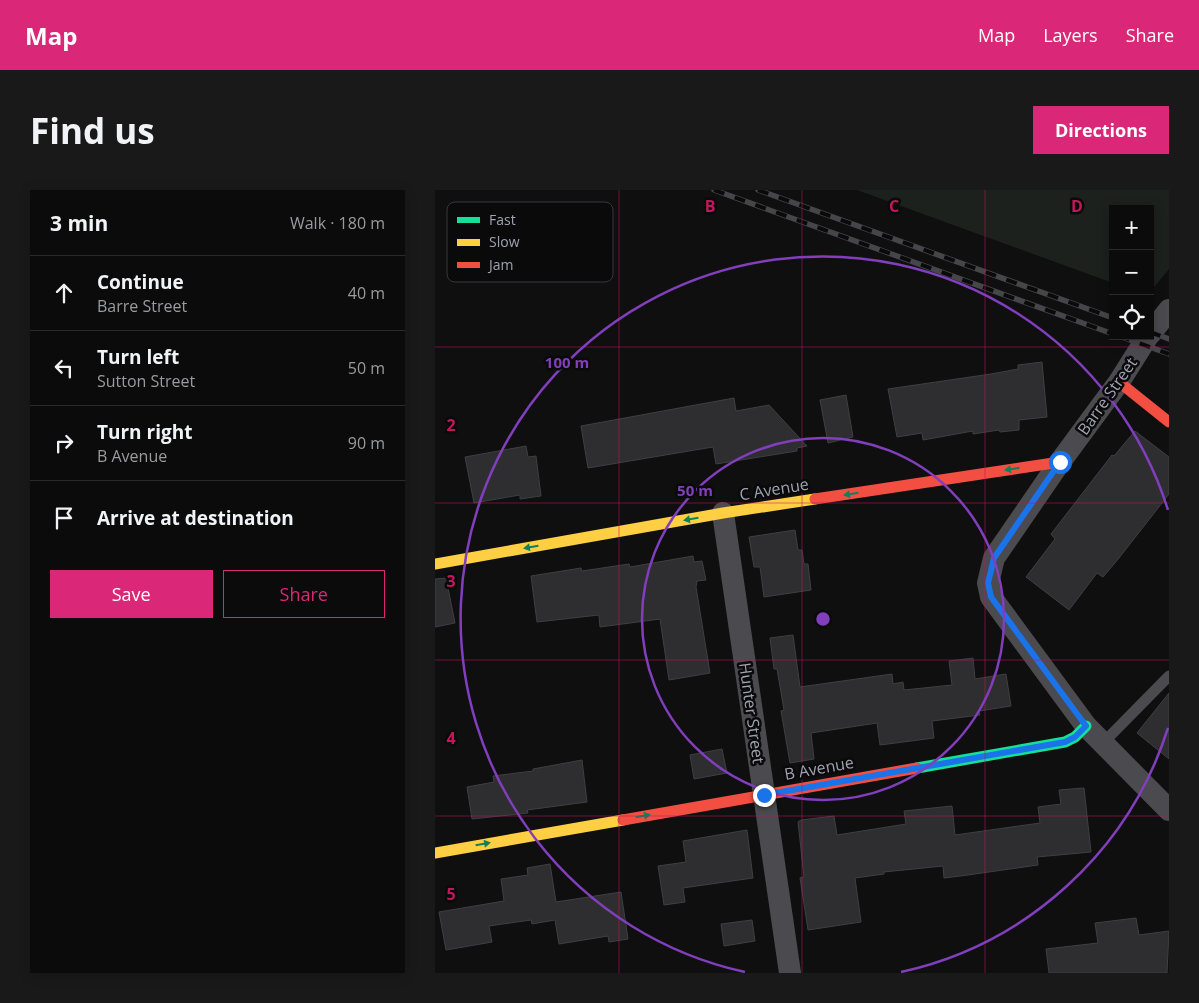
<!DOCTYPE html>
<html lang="en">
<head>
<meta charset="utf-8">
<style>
  body { margin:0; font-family:"Open Sans",sans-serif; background:#19191a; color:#f1f3f6 }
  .controls { position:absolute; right:15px; top:15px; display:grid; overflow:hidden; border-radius:0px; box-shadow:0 2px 12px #0003 }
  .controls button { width:45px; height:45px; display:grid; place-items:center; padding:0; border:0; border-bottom:1px solid #2b2b2d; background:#0b0b0c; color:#f1f3f6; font:25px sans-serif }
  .stop { position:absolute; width:15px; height:15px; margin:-11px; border:4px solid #1a73e8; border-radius:50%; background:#fff }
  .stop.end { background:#1a73e8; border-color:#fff; box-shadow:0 1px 5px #0008 }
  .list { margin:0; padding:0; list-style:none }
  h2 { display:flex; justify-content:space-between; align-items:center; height:65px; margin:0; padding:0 20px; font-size:21px }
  h2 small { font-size:16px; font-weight:400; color:#9a9b9d }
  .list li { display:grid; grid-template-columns:32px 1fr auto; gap:15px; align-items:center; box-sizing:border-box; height:75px; padding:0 20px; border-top:1px solid #2b2b2d }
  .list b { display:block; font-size:19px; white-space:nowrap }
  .list p { margin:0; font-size:16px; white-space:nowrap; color:#9a9b9d }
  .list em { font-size:16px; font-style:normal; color:#9a9b9d }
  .actions { display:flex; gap:10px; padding:15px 20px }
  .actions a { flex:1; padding:11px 0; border:1px solid #db2777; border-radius:0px; text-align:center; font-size:18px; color:#db2777 }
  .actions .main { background:#db2777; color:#fff }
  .icon { flex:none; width:28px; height:28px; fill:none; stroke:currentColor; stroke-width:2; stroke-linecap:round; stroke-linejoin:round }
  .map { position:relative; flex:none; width:734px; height:783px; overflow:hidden; border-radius:0px }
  header { display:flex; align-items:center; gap:30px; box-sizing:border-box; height:70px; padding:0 25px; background:#db2777; color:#fff }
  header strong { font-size:24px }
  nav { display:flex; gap:28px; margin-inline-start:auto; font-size:18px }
  .intro { display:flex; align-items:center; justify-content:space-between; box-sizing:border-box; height:120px; padding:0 30px }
  h1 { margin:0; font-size:35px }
  .button { padding:12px 22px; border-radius:0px; background:#db2777; color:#fff; font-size:18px; font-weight:700 }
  main { display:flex; gap:30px; padding:0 30px }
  aside { flex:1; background:#0b0b0c; border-radius:0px; box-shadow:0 2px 12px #0003 }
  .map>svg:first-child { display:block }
  .green { fill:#1c211d }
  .building { fill:#2e2e30; stroke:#3f3f44 }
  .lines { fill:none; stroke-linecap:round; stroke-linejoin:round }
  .lane { stroke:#4a4a4f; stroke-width:11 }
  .street { stroke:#4a4a4f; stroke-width:22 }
  .fast { stroke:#16e098; stroke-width:11 }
  .slow { stroke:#ffcf43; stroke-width:11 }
  .jam { stroke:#f24e42; stroke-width:11 }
  .rail-casing { stroke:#46464a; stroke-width:5.5 }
  .rail { stroke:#0a0a0b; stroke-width:4; stroke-dasharray:11; stroke-linecap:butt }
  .oneway { fill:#118059 }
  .route { stroke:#1a73e8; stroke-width:6 }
  .grid { fill:none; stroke:#c2185b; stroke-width:1; stroke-opacity:0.55 }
  .ring { fill:none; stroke:#813ebd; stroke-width:2.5 }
  .labels { text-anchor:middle; stroke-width:5; stroke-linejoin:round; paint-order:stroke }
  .street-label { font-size:16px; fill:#a1a2b1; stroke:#0a0a0b }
  .key { fill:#0a0a0b; stroke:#37383d; stroke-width:1 }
  .key-label { font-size:14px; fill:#a1a2b1 }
  .grid-label { font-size:16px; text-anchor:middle; font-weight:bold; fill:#c2185b; stroke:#0a0a0b; stroke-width:5; stroke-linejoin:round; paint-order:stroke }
  .centre { fill:#813ebd; stroke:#0a0a0b; stroke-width:2.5 }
  .ring-label { font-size:15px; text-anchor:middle; font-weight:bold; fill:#813ebd; stroke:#0a0a0b; stroke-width:5; stroke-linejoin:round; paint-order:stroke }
</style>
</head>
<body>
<header>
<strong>Map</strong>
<nav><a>Map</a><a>Layers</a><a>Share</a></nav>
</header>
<div class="intro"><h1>Find us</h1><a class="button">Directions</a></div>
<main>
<aside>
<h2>3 min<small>Walk · 180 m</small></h2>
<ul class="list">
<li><svg class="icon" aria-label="ahead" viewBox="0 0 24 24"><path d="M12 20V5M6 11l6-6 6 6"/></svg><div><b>Continue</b><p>Barre Street</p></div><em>40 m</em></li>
<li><svg class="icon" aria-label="left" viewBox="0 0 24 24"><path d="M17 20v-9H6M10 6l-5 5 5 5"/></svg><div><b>Turn left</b><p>Sutton Street</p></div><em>50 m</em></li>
<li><svg class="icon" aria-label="right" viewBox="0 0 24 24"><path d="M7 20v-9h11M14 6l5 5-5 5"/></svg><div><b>Turn right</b><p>B Avenue</p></div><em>90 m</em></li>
<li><svg class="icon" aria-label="arrive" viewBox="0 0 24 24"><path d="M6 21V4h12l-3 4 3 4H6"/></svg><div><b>Arrive at destination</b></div></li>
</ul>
<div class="actions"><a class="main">Save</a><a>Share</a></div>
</aside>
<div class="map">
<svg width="734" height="783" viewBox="0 0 734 783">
  <rect width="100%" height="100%" fill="#0f0f10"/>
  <path class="green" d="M422,0H734V79L715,102V19H678V93Z"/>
  <path class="building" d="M607,172L612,227L584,230V240L565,242L564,240L538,244V241L488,250L487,243L462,247L453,199L556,184L583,179V175Z
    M411,205L418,247L393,253L385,210Z
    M299,208L301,221L334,215L372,256L362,258V261L281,274L278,257L153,278L146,236Z
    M700,241L734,267V304L684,368L668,387L662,383L634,420L591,387L620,349L616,344L677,265L679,266Z
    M91,256L93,267L101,266L106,306L85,309V305L39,313L30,267Z
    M360,340L363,360H367L369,374H373L376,400L329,407L325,377H319L314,347Z
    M258,366L259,372L267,371L271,390L262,391L261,397L275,483L234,490L225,429L165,437L164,425L102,432L96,386L146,378L147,381L194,374L195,377Z
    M11,388L20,433L0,437V389Z
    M358,445L365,497L457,484L458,494L468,492L469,500L517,495L514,471L538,468L540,489L571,484L576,516L544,521L545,525L497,531L499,548L445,555L442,533L376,543L379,569L355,573L346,521L349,520L342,479H339L335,448Z
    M734,503V569L702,543Z
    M287,559L292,583L259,589L255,565Z
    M147,570L152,612L92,620L93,623L37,629L32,597L59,592L58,586L98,581V579Z
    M649,598L656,662L602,667L603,675L533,685L509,688L508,676L449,682V684L420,688L426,732L373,740L365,688L369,687L363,632L366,630L399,626L402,645L471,634L469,621L517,616L520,645L605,633L603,617L626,614L624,600Z
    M312,640L318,688L248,698L250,712L229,715L223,676L251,672L248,651Z
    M115,674L121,712L186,702L193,749L174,752L173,746L124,754L120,730L97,734L96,730L54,736L57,752L11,760L4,722L69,711L66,689L93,685L92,678Z
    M701,728L704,745L734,741L732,783H614L611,759L663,753L660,733Z
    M317,730L320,751L289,756L286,734Z"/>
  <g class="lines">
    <path class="lane" d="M668,553L734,486"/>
    <path class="street" d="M715,144L734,120
      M713,146L684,192L625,272L559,368L553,393L556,407L651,536L734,620
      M288,323L355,783"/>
    <path class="fast" d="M482,578L630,552L640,547L651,536"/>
    <path class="slow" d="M0,374L288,323L380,309
      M0,663L188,630"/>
    <path class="jam" d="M684,192L734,232
      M380,309L625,272
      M188,630L482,578"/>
    <defs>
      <path id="rail" d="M279,0L678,144
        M323,0L678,128
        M715,142L734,149
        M684,146L734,164"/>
    </defs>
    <use href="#rail" class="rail-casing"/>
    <use href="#rail" class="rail"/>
  </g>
  <defs><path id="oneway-solid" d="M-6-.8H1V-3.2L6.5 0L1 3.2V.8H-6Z" transform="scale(1.25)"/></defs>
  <g class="oneway">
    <use href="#oneway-solid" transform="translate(577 279) rotate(171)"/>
    <use href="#oneway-solid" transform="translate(416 304) rotate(171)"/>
    <use href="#oneway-solid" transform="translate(256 329) rotate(170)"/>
    <use href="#oneway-solid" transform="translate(96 357) rotate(170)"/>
    <use href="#oneway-solid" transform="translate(208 626) rotate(-10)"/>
    <use href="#oneway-solid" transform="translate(48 654) rotate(-10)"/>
  </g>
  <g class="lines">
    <path class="route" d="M329,605L630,552L640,547L651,536L556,407L553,393L559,368L625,272"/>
  </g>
  <path class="grid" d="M184,0V783M367,0V783M550,0V783M0,157H734M0,313H734M0,470H734M0,626H734"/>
  <g class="ring">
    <circle cx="388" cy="429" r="181"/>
    <path d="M733 538A362 362 0 0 1 466 782M310 782A362 362 0 1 1 733 320"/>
  </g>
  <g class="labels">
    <g class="street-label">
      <text transform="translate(672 206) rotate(-55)" y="6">Barre Street</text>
      <text transform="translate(339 299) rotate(-9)" y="6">C Avenue</text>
      <text transform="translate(317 523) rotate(82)" y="6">Hunter Street</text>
      <text transform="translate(384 578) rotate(-10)" y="6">B Avenue</text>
    </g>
  </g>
  <rect x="12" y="12" width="166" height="80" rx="8" class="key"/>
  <rect x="22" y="27" width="23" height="6" fill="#16e098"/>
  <rect x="22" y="49" width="23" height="7" fill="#ffcf43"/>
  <rect x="22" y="72" width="23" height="6" fill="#f24e42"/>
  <g class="key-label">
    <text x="54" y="35">Fast</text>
    <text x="54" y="57">Slow</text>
    <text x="54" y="80">Jam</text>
  </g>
  <g class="grid-label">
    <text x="275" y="22">B</text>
    <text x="459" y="22">C</text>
    <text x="642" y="22">D</text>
    <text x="16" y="241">2</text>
    <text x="16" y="397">3</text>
    <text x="16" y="554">4</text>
    <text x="16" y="710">5</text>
  </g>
  <circle cx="388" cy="429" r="8" class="centre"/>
  <g class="ring-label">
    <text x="132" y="178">100 m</text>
    <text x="260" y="306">50 m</text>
  </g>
</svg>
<div class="controls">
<button>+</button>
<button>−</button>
<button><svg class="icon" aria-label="locate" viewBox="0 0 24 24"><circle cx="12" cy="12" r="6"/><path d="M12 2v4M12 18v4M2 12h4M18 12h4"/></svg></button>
</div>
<div class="stop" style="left:625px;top:272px"></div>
<div class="stop end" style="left:329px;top:605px"></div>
</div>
</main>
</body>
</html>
